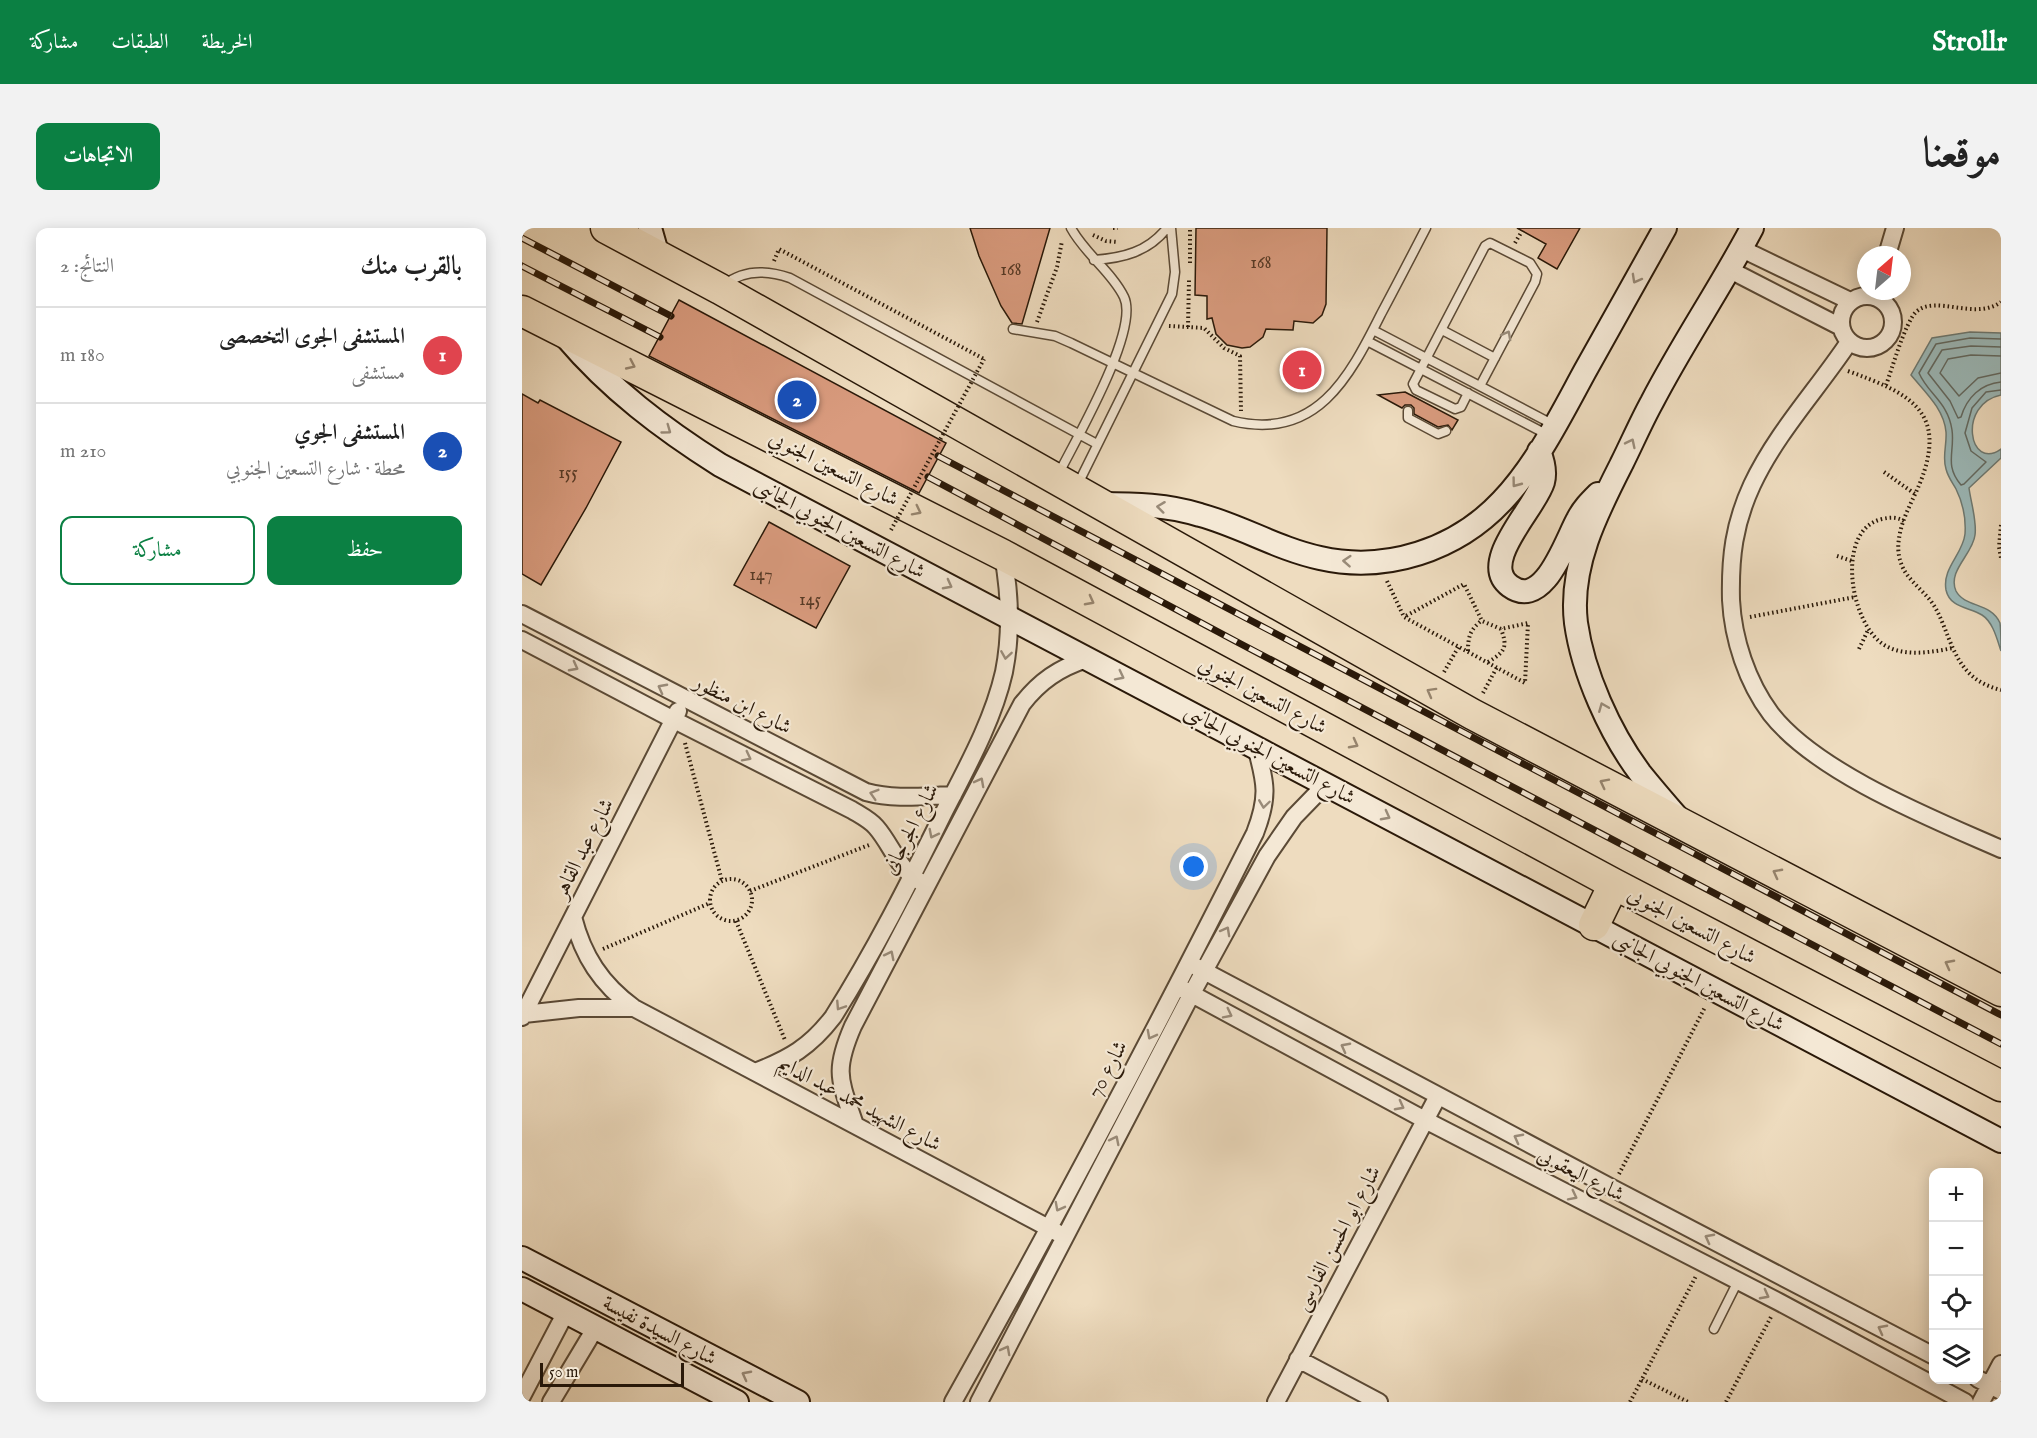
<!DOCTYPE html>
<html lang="ar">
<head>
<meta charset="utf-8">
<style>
  body { margin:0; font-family:"IM FELL English",Amiri,serif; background:#f2f2f2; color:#222; direction:rtl }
  .controls { position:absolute; right:18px; bottom:18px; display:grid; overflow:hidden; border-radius:12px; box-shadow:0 3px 15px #0003 }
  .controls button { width:54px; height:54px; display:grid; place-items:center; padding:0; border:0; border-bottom:2px solid #e0e0e0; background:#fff; color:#222; font:30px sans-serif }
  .compass { position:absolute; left:1335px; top:18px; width:54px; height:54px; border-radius:50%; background:#fff; box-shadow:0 3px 15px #0003; rotate:28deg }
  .scale { position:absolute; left:18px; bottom:15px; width:144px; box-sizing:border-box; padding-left:6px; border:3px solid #2a1909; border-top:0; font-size:16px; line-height:21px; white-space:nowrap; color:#2a1909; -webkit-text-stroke:4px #f4e8d5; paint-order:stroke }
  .you { position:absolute; left:672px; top:639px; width:21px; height:21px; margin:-15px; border:4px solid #fff; border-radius:50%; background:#1a73e8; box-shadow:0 0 0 9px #1a73e833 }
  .badge { display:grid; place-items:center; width:39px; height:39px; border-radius:50%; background:#0b8043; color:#fff; font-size:20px; font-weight:700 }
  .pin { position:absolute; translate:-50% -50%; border:3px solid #fff; box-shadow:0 2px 6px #0006 }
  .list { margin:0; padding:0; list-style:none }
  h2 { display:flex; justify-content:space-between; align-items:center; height:78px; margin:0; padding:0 24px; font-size:26px }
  h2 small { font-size:20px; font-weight:400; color:#767676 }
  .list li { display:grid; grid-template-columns:39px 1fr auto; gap:18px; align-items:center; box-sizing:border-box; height:96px; padding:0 24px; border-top:2px solid #e0e0e0 }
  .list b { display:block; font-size:22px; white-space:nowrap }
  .list p { margin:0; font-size:20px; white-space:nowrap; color:#767676 }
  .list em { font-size:20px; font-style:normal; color:#767676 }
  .actions { display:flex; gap:12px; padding:18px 24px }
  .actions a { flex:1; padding:14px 0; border:2px solid #0b8043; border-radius:12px; text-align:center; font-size:21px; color:#0b8043 }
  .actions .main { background:#0b8043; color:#fff }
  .icon { flex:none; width:33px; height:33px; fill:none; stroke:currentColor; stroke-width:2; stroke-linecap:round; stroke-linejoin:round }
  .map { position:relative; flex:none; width:1479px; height:1174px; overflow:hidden; direction:ltr; border-radius:12px }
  header { display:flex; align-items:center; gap:36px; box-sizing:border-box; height:84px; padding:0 30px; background:#0b8043; color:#fff }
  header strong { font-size:28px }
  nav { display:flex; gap:33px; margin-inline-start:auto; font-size:21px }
  .intro { display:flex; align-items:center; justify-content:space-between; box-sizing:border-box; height:144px; padding:0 36px }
  h1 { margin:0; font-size:42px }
  .button { padding:15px 27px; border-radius:12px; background:#0b8043; color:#fff; font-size:21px; font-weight:700 }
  main { display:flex; gap:36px; padding:0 36px }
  aside { flex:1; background:#fff; border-radius:12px; box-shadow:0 3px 15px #0003 }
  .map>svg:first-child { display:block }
  .water { fill:#9cbaba; stroke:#6e7a73; stroke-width:1.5 }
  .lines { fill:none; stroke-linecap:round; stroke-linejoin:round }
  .shore { stroke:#636a62; stroke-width:1.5 }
  .building { fill:#d99b7e; stroke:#2a1909; stroke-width:1.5 }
  .lane-casing { stroke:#5b4a36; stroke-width:11 }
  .street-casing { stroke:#5b4a36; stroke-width:20 }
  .secondary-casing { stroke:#2a1909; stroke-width:26 }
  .highway-casing { stroke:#2a1909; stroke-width:33 }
  .path { stroke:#2a1909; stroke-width:4; stroke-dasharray:1.5 3; stroke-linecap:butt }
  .lane { stroke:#f4e8d5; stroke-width:8 }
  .street { stroke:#f4e8d5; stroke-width:16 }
  .secondary { stroke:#f4e8d5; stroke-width:22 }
  .highway { stroke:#eedcbf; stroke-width:30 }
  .rail-casing { stroke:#2a1909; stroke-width:7 }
  .rail { stroke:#f4e8d5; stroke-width:4.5; stroke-dasharray:14; stroke-linecap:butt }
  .path-bridge { stroke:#2a1909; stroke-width:4; stroke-dasharray:1.5 3; stroke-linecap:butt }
  .oneway { stroke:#998b79 }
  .oneway2 { stroke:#96846d }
  .labels { text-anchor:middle; stroke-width:4.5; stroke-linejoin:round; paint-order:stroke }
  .number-label { font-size:18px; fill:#563a26 }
  .street-label { font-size:21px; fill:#2a1909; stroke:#f4e8d5 }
</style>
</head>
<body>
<header>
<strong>Strollr</strong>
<nav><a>الخريطة</a><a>الطبقات</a><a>مشاركة</a></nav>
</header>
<div class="intro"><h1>موقعنا</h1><a class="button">الاتجاهات</a></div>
<main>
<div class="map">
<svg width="1479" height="1174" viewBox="0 0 1479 1174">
  <rect width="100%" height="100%" fill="#eedcbf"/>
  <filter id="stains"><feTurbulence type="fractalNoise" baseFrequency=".00333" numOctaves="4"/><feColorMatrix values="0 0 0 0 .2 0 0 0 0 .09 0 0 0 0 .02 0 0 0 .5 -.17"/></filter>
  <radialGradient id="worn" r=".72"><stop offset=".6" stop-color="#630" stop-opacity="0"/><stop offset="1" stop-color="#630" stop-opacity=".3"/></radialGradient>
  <path class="water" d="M1448,104L1479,105V167C1435,176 1447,244 1479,221V230L1447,260C1449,275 1455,293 1453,307C1451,326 1425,343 1434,363C1443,380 1469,374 1478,395C1479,403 1479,415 1479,423C1475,411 1471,394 1460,387C1447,379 1428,380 1424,362C1420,340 1441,326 1443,306C1444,291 1441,275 1434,261C1430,254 1426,249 1424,241C1420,229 1425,217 1424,204C1422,181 1403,164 1389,147L1410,110Z"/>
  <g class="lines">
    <path class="shore" d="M1479,111L1448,110L1414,116L1397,145C1406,166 1426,174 1430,202C1433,224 1422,237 1439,257L1442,256L1464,234L1449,223L1443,205L1450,180L1464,164L1479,162
      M1479,119L1449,118L1420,122L1406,145L1428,173L1436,190L1439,189C1445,169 1459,156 1479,154
      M1479,128L1449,127L1426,131L1418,145L1437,168L1456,150L1479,145"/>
  </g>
  <path class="building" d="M448,0H528L500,96L490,95L479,78L457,28Z
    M674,0H805L804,76L800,87L791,95L772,93L771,102L744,101L741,109L728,119L720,120L705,117L694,106L690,90L685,91V68L673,67Z
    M995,0H1058L1035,41L1016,30L1024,16Z
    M157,72L424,215L397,265L127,128Z
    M883,164L936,192L930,202L926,197L916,199L892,186V180L889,177H883L880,180L856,167Z
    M0,166L16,175L18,172L99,214L64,280L19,357L0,346Z
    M247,294L328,338L294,400L212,357Z"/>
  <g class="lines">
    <defs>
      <path id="lane" d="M572,32C601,30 626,24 645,0
        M202,57C222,41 245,42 268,50L575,216
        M491,101L533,108L549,115L711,193C794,213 827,150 859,86C874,58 889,29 904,0
        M851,102L1032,197
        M920,102L973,130
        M845,113L1026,207
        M946,165L939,179L933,181L894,162L891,156L963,18L968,15L1008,35L1015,46L1013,54L958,158
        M886,183V190L916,206L924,203
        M536,247C553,213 618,102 602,69C590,44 563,26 549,0
        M556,256L650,66L653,44L649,0
        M1192,1101L1216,1053"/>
      <path id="street" d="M1220,21L1328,73
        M1365,27L1373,0
        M1208,42L1319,99
        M1319 94a26 26 0 1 1 52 0a26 26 0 1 1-52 0Z
        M1327,114C1295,162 1255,204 1230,257C1212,296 1208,329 1209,372C1211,411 1225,454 1249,486C1295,545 1411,591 1479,621
        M0,386L344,564C373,572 401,568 431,567
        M0,412L152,492L330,582C338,587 348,592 354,599C370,617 376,642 399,654
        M51,689C61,728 79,756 112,780L536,1005
        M667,735L1090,960L1412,1128
        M655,758L903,892L1257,1074L1443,1174
        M2,786L57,780H112
        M0,789L156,483
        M233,844C267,831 288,819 311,789C352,724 387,655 421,586C444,541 471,493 482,444C490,404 488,366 481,327
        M333,897C318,852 311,844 331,798L500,476C518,453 537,440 565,431
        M776,1131L857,1174
        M1456,1151L1479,1163
        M0,1168L44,1084
        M29,1174L74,1099
        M431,1174C536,987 636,797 733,605C747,569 744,555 734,519
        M457,1174L669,767L745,628L772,589L804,556
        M754,1174L916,868
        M1459,1174L1479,1136"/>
      <path id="secondary" d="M128,0L136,28
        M44,109C88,161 141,201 198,237L1479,913
        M1017,223C1021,233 1024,243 1021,254C1013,281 956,334 988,358C1022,383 1044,312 1056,291C1061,281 1068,274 1076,266
        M579,276C613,276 646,277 678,287C719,298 756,321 798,330C864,345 934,322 980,273C1015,236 1039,187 1063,143C1090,95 1116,48 1143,0
        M1156,590C1143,575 1130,560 1118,545C1088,505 1061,445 1054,395C1047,338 1075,284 1100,235C1110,215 1119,194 1130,174C1161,114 1199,59 1230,0
        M0,1030L276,1174
        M0,1061L215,1174"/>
      <path id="highway" d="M84,0L198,61L950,486L1479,763
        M0,83L481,327L1092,656L1479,858
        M1072,697L1092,656"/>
    </defs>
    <use href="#lane" class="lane-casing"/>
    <use href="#street" class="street-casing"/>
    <use href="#secondary" class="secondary-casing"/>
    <use href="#highway" class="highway-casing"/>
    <path class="path" d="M591,0H596
      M571,7L584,13L596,14
      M993,15L1000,3
      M252,33L257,21L462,131
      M668,35V0
      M515,94L535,39L540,13
      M647,98L682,100L702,120L718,128L719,183
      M666,99L667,52
      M1326,143C1386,165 1427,182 1398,255C1391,272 1379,292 1377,311C1375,321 1377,333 1382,342C1390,356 1406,366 1414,381C1425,401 1430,428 1447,445C1456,454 1467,459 1479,462
      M1364,157C1370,141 1383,95 1394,84C1413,66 1453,93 1479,74
      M1362,244L1393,266
      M1382,293C1375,289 1369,289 1360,291C1312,302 1328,399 1364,418C1384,429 1410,424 1431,420
      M1479,297L1477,319L1479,330
      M1315,328L1330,333
      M865,353L882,389L1003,455L1006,395L979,401L960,393L942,356L882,389
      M1228,389L1333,369
      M1337,421L1346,402
      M946,423C946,409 948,402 959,393
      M966,434C983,424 986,419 979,401
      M922,444L937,418
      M961,465L975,439
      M163,515L200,653
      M188 672a21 21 0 1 1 42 0a21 21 0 1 1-42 0Z
      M228,663L347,617
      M214,693L263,812
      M81,721L188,675
      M1097,946L1183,779
      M1120,1151L1166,1174
      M1108,1174L1174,1048
      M1204,1174L1250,1087"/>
    <use href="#lane" class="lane"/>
    <use href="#street" class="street"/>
    <use href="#secondary" class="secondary"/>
    <use href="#highway" class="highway"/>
    <defs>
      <path id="rail" d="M0,10L149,88
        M0,38L138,109
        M416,228L1479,787
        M406,249L717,415L1479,816"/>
    </defs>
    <use href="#rail" class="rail-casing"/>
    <use href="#rail" class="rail"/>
    <path class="path-bridge" d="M369,302L462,131"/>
  </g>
  <defs><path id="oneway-chevron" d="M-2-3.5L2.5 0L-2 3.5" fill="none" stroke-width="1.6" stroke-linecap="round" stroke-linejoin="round" transform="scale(1.5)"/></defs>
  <g class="oneway">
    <use href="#oneway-chevron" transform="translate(1114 51) rotate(119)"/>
    <use href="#oneway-chevron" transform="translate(985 107) rotate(-62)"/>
    <use href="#oneway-chevron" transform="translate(145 202) rotate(36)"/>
    <use href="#oneway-chevron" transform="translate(1109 215) rotate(-64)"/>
    <use href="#oneway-chevron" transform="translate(994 255) rotate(127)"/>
    <use href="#oneway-chevron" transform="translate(639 279) rotate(-173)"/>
    <use href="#oneway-chevron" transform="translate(825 333) rotate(-176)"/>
    <use href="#oneway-chevron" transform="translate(426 357) rotate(28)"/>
    <use href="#oneway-chevron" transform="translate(484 427) rotate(99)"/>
    <use href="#oneway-chevron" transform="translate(52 439) rotate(28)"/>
    <use href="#oneway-chevron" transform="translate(598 448) rotate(27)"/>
    <use href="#oneway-chevron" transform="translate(140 460) rotate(-152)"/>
    <use href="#oneway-chevron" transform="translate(1081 479) rotate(-112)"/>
    <use href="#oneway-chevron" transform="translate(225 529) rotate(27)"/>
    <use href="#oneway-chevron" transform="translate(458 554) rotate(-62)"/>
    <use href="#oneway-chevron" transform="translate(352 566) rotate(-163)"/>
    <use href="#oneway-chevron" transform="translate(742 576) rotate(98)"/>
    <use href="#oneway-chevron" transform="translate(864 588) rotate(28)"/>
    <use href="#oneway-chevron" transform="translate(411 606) rotate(117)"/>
    <use href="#oneway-chevron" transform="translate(704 703) rotate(-61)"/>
    <use href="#oneway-chevron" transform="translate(368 727) rotate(-63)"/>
    <use href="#oneway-chevron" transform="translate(318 778) rotate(123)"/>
    <use href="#oneway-chevron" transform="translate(706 786) rotate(27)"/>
    <use href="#oneway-chevron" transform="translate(629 807) rotate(118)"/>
    <use href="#oneway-chevron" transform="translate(823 819) rotate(-152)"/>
    <use href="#oneway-chevron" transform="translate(878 878) rotate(28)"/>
    <use href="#oneway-chevron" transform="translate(996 910) rotate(-152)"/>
    <use href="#oneway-chevron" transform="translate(593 912) rotate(-63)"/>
    <use href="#oneway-chevron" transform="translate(1051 968) rotate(27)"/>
    <use href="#oneway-chevron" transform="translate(537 979) rotate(118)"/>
    <use href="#oneway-chevron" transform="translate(1187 1010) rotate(-152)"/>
    <use href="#oneway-chevron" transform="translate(1243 1067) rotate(28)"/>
    <use href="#oneway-chevron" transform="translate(1360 1101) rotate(-152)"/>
    <use href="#oneway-chevron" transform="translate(484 1122) rotate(-62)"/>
    <use href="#oneway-chevron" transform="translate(224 1147) rotate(-152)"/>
  </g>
  <g class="oneway2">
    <use href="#oneway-chevron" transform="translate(109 137) rotate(25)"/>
    <use href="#oneway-chevron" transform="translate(395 283) rotate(27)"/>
    <use href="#oneway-chevron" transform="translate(568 373) rotate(28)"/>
    <use href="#oneway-chevron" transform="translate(909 464) rotate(-151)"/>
    <use href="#oneway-chevron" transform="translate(832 516) rotate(28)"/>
    <use href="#oneway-chevron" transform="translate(1082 555) rotate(-153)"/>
    <use href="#oneway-chevron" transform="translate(1255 645) rotate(-152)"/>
    <use href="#oneway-chevron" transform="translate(1427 736) rotate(-152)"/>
  </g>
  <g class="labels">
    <g class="number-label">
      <text x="739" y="40">168</text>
      <text x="489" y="47">168</text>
      <text x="46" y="250">155</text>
      <text x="239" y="352">147</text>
      <text x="288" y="377">145</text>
    </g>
    <g class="street-label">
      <text transform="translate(312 240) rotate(27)" y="7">شارع التسعين الجنوبي</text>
      <text transform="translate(318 300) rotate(28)" y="7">شارع التسعين الجنوبي الجانبى</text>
      <text transform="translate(741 467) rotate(28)" y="7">شارع التسعين الجنوبي</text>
      <text transform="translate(221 476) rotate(27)" y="7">شارع ابن منظور</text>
      <text transform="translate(748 526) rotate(28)" y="7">شارع التسعين الجنوبي الجانبى</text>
      <text transform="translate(388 601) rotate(-63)" y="7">شارع الجرجانى</text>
      <text transform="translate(61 620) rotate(-63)" y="7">شارع عبد القاهر</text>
      <text transform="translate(1170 697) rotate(28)" y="7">شارع التسعين الجنوبي</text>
      <text transform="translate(1177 753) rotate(28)" y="7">شارع التسعين الجنوبي الجانبى</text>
      <text transform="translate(585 841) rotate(-62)" y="7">شارع 70</text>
      <text transform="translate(338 875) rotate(28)" y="7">شارع الشهيد محمد عبد الدايم</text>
      <text transform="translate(1059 946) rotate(27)" y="7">شارع اليعقوبى</text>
      <text transform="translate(815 1010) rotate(-62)" y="7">شارع ابو الحسن الفارسى</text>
      <text transform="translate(138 1102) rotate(28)" y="7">شارع السيدة نفيسة</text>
    </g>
  </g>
  <rect width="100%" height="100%" filter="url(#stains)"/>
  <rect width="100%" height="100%" fill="url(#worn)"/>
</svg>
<div class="controls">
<button>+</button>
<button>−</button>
<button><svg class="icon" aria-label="locate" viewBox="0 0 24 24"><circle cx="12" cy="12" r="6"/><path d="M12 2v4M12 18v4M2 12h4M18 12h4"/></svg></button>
<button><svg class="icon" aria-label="layers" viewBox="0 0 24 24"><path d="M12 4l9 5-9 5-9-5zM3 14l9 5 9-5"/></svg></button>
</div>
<svg class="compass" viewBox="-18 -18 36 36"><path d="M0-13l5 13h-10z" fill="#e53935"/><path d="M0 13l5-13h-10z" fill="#767676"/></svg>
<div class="scale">50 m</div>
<div class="you"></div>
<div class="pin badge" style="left:780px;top:142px;background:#e0444e">1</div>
<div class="pin badge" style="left:275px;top:172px;background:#1a4fb4">2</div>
</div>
<aside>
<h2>بالقرب منك<small>النتائج: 2</small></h2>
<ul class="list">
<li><span class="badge" style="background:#e0444e">1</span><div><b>المستشفى الجوى التخصصى</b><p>مستشفى</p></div><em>180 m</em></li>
<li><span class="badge" style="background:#1a4fb4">2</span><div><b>المستشفى الجوي</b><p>محطة · شارع التسعين الجنوبي</p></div><em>210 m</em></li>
</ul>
<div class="actions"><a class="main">حفظ</a><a>مشاركة</a></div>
</aside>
</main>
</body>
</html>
